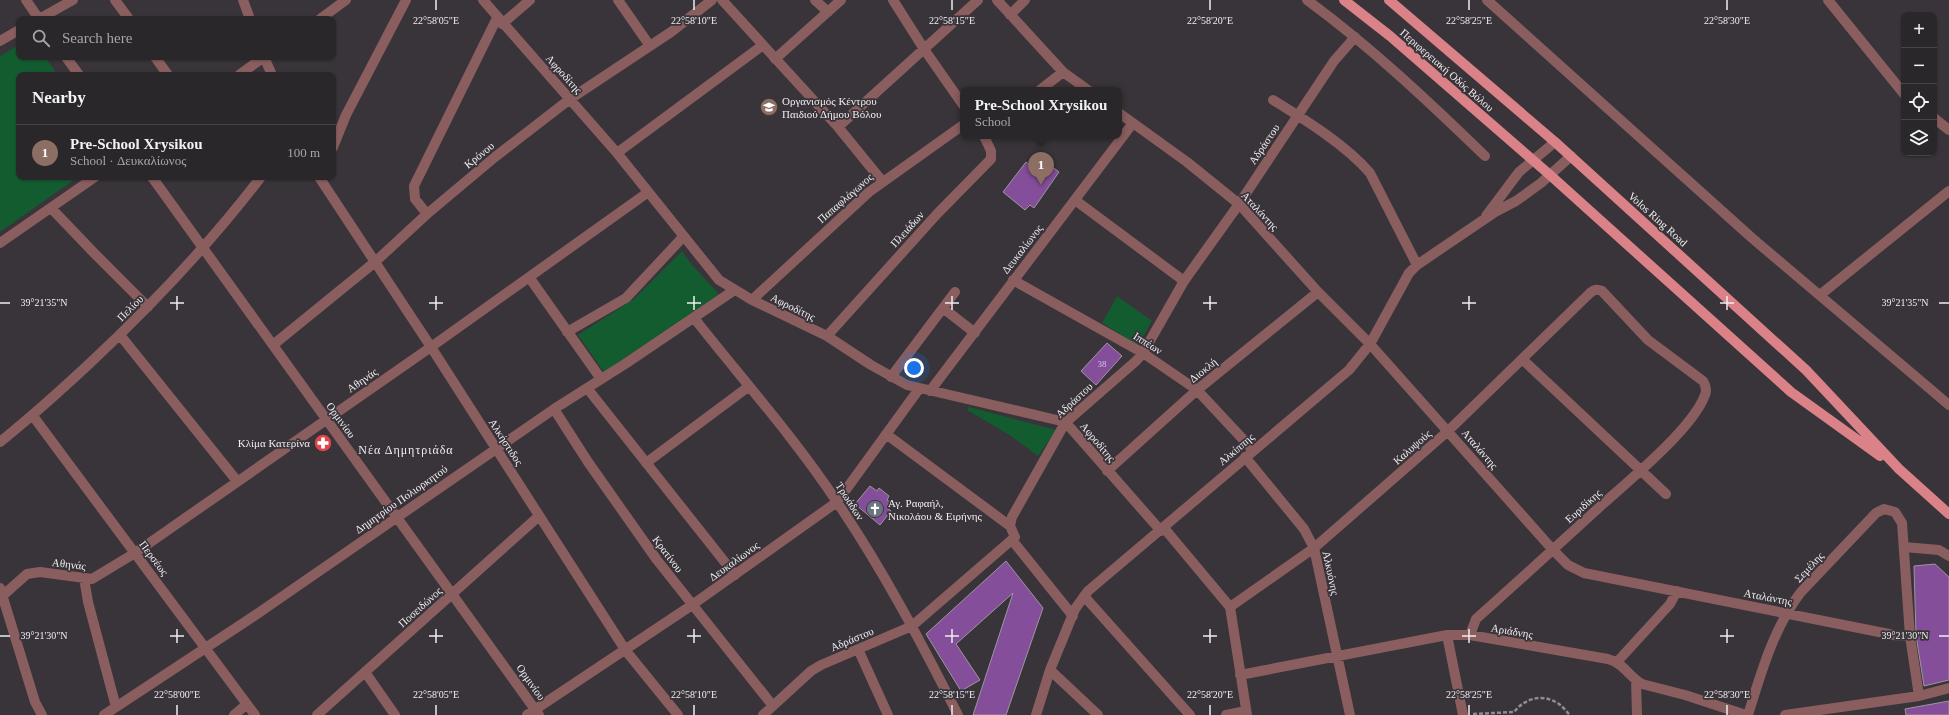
<!DOCTYPE html>
<html lang="en">
<head>
<meta charset="utf-8">
<style>
  body { margin:0; font-family:Georgia,serif; background:#322f33; color:#f1f3f6 }
  .controls { position:absolute; right:12px; top:12px; display:grid; overflow:hidden; border-radius:8px; box-shadow:0 1px 3px #0004 }
  .controls button { width:36px; height:36px; display:grid; place-items:center; padding:0; border:0; border-bottom:1px solid #464447; background:#2a272b; color:#f1f3f6; font:20px sans-serif }
  .you { position:absolute; left:914px; top:368px; width:14px; height:14px; margin:-10px; border:3px solid #fff; border-radius:50%; background:#1a73e8; box-shadow:0 0 0 6px #1a73e833 }
  .badge { display:grid; place-items:center; width:26px; height:26px; border-radius:50%; background:#bca0f2; color:#fff; font-size:13px; font-weight:700 }
  .pin { position:absolute; translate:-50% -33px; filter:drop-shadow(0 1px 2px #0008) }
  .pin::after { content:''; position:absolute; top:21px; width:14px; height:12px; background:inherit; clip-path:polygon(0 0,100% 0,50% 100%) }
  .popup { position:absolute; left:960px; top:87px; width:162px; height:52px; box-sizing:border-box; display:grid; place-content:center; border-radius:8px; background:#2a272b; filter:drop-shadow(0 1px 3px #0005); font-size:13px; white-space:nowrap; color:#a5a5a9 }
  .popup b { font-size:15px; color:#f1f3f6 }
  .popup::after { content:''; position:absolute; left:50%; top:100%; margin-left:-8px; border:8px solid transparent; border-top-color:#2a272b }
  .list { margin:0; padding:0; list-style:none }
  h2 { display:flex; justify-content:space-between; align-items:center; height:52px; margin:0; padding:0 16px; font-size:17px }
  h2 small { font-size:13px; font-weight:400; color:#a5a5a9 }
  .list li { display:grid; grid-template-columns:26px 1fr auto; gap:12px; align-items:center; box-sizing:border-box; height:56px; padding:0 16px; border-top:1px solid #464447 }
  .list b { display:block; font-size:15px; white-space:nowrap }
  .list p { margin:0; font-size:13px; white-space:nowrap; color:#a5a5a9 }
  .list em { font-size:13px; font-style:normal; color:#a5a5a9 }
  .icon { flex:none; width:22px; height:22px; fill:none; stroke:currentColor; stroke-width:2; stroke-linecap:round; stroke-linejoin:round }
  .map { position:relative; flex:none; width:1949px; height:715px; overflow:hidden }
  .search { position:absolute; background:#2a272b; box-shadow:0 1px 3px #0004; left:16px; top:16px; width:320px; height:44px; display:flex; align-items:center; gap:10px; box-sizing:border-box; padding:0 14px; border-radius:8px; color:#a5a5a9; font-size:15px }
  .panel { position:absolute; background:#2a272b; box-shadow:0 1px 3px #0004; left:16px; top:72px; width:320px; height:108px; border-radius:8px }
  .map>svg:first-child { display:block }
  .green { fill:#135c30 }
  .building { fill:#844e9a; stroke:#9c979e }
  .lines { fill:none; stroke-linecap:round; stroke-linejoin:round }
  .path { stroke:#8f8c90; stroke-width:2.5; stroke-dasharray:4 2; stroke-linecap:butt }
  .minor { stroke:#8a5e5f; stroke-width:10 }
  .major { stroke:#da8287; stroke-width:10 }
  .ticks { fill:none; stroke:#f0edf1; stroke-width:1.5 }
  .labels { text-anchor:middle; stroke-width:3.5; stroke-linejoin:round; paint-order:stroke }
  .number-label { font-size:9px; fill:#d5c5db }
  .street-label { font-size:11px; fill:#f0edf1; stroke:#383439 }
  .poi-label { font-size:11px; fill:#f0edf1; stroke:#383439; text-anchor:start }
  .neighbourhood-label { font-size:12px; letter-spacing:1px; fill:#f0edf1; stroke:#383439 }
  .ticks-label { font-size:10px; text-anchor:middle; fill:#f0edf1; stroke:#383439; stroke-width:3.5; stroke-linejoin:round; paint-order:stroke }
</style>
</head>
<body>
<div class="map">
<svg width="1949" height="715" viewBox="0 0 1949 715">
  <rect width="100%" height="100%" fill="#383439"/>
  <path class="green" d="M19,45V57H45L58,75H19V177H78L0,232V56Z
    M682,251L691,264L719,294L604,372L578,335L634,299Z
    M1117,296L1152,321L1138,345L1102,323Z
    M969,407L1056,430L1038,456L1011,436L967,410Z"/>
  <path class="building" d="M1042,159L1059,172L1034,208L1030,205L1025,210L1003,192L1026,162L1034,169Z
    M1107,343L1122,356L1096,385L1081,371Z
    M870,486L877,491L879,488L889,496L887,500L890,502L886,507L891,511L880,525L855,504Z
    M1006,561L1043,608L1006,715H973L1013,593L956,644L980,680L961,691L926,634Z
    M1935,564L1949,577V680L1924,686L1916,635L1914,566Z
    M1949,701V715H1906L1905,709Z"/>
  <g class="lines">
    <path class="path" d="M1473,714L1514,712C1525,698 1543,693 1559,704C1563,707 1566,711 1570,715"/>
    <path class="minor" d="M26,0L39,19
      M115,0L129,19
      M243,0L250,19
      M483,0L617,153L719,280L752,300L827,336L871,365L907,385L1061,421L1068,425L1161,531
      M618,0L650,46
      M722,0L838,127L882,181
      M815,0L828,12
      M893,0L924,49L963,105
      M997,0L1063,72L1088,90
      M1307,0C1371,47 1428,101 1485,156
      M1487,0L1752,238L1949,405
      M1828,0L1904,94
      M1010,15L1025,0
      M39,19L73,0
      M320,19L346,0
      M502,24L530,0
      M0,41L19,30
      M66,57L79,75
      M155,57L168,75
      M775,59L841,0
      M239,75L264,57L272,75
      M1040,90L1063,72
      M1273,100C1304,119 1346,145 1370,173L1417,265
      M1119,113L1187,162L1239,204L1318,292L1370,344L1553,550L1568,565L1584,573L1899,636H1910
      M1934,118L1949,130
      M838,127L978,0
      M333,147L346,115L406,0
      M617,153L763,45
      M152,177L539,715
      M319,177L431,347L626,651L678,715
      M1075,200L1184,281
      M51,208L95,254L148,307
      M427,214L415,199L414,186L497,18
      M1486,216L1519,172L1555,142
      M0,243L95,177
      M529,277L601,379
      M1013,280L1143,353L1197,390L1253,450
      M1820,295L1949,191
      M752,300L869,192L963,125
      M943,308L975,333
      M694,318C742,379 794,437 837,502C883,570 921,642 958,715
      M567,332L626,298L683,237
      M120,335L237,481
      M827,336L937,214L991,159V151L984,136
      M273,345L375,262L427,214L495,157L570,99L671,32L712,0
      M1522,359L1666,494
      M891,377L955,292
      M587,388L735,575
      M930,391L1133,123
      M554,409L588,462L657,560L773,706
      M33,416L255,715
      M886,434L1010,526
      M0,442C31,417 60,391 89,364C151,306 209,245 261,177
      M1245,457L1304,529L1314,548L1350,715
      M646,463L748,387
      M1107,471L1197,390L1318,292
      M1164,528L1230,607L1247,715
      M1012,540L1073,616
      M1904,547L1939,550L1949,556
      M84,578L88,602L116,707
      M0,588L35,702L42,715
      M1084,596L1190,715
      M0,598L27,574L40,572L92,579L135,553L431,347L647,193
      M1230,607L1314,548L1448,431L1590,293C1595,289 1597,289 1602,291L1648,340L1703,381C1706,386 1707,390 1705,395C1693,428 1631,479 1604,503C1561,542 1519,581 1476,619L1470,635
      M1447,635L1463,715
      M858,649L888,715
      M1617,662L1670,604L1677,591
      M1050,670L1098,715
      M365,672L395,715
      M1240,675L1447,635H1470L1608,659C1625,664 1628,676 1642,684L1685,695L1746,715
      M1636,680L1637,715
      M104,715L254,616L554,409L625,364L733,291
      M234,715L247,704
      M317,715L539,516
      M527,715L692,605L837,502L919,389
      M763,715L811,671L821,665L912,626L1015,537L1010,526L1012,517L1065,423L1136,361L1143,353L1184,281L1239,204L1334,61L1355,37
      M1036,715L1050,670L1075,609L1088,591L1349,370L1370,344L1409,273L1417,265L1495,212L1516,201L1541,183L1571,156
      M1226,715L1246,711
      M1748,715C1761,673 1774,627 1801,592L1876,513L1884,509L1895,512L1902,523L1910,636L1919,696
      M1785,715L1919,696L1949,688"/>
    <path class="major" d="M1344,0L1390,36L1550,175L1791,392L1880,456
      M1389,0L1555,142L1806,370L1899,469L1949,514"/>
  </g>
  <path class="ticks" d="M436,0V10M694,0V10M952,0V10M1210,0V10M1469,0V10M1727,0V10M177,296V310M436,296V310M694,296V310M952,296V310M1210,296V310M1469,296V310M1727,296V310M0,303H10M170,303H184M429,303H443M687,303H701M945,303H959M1203,303H1217M1462,303H1476M1720,303H1734M1939,303H1949M177,629V643M436,629V643M694,629V643M952,629V643M1210,629V643M1469,629V643M1727,629V643M0,636H10M170,636H184M429,636H443M687,636H701M945,636H959M1203,636H1217M1462,636H1476M1720,636H1734M1939,636H1949M177,705V715M436,705V715M694,705V715M952,705V715M1210,705V715M1469,705V715M1727,705V715"/>
  <defs>
    <symbol id="school-disc" viewBox="-11 -11 22 22"><circle r="9.5" fill="#8d6e63" stroke="#383439"/><path d="M0-5L7-2L0 1L-7-2ZM-4 1L0 2.5L4 1V4Q0 6-4 4Z" fill="#fff"/></symbol>
    <symbol id="pharmacy-disc" viewBox="-11 -11 22 22"><circle r="9.5" fill="#e0444e" stroke="#383439"/><path d="M-2-6h4v4h4v4h-4v4h-4v-4h-4v-4h4Z" fill="#fff"/></symbol>
    <symbol id="church-disc" viewBox="-11 -11 22 22"><circle r="9.5" fill="#6b7280" stroke="#383439"/><path d="M-1.2-6h2.4v3.5h3.3v2.4h-3.3V6h-2.4V-.1h-3.3v-2.4h3.3Z" fill="#fff"/></symbol>
  </defs>
  <g fill-rule="evenodd">
    <use href="#school-disc" x="759" y="97" width="20" height="20"/>
    <use href="#pharmacy-disc" x="313" y="433" width="20" height="20"/>
    <use href="#church-disc" x="865" y="499" width="20" height="20"/>
  </g>
  <g class="labels">
    <g class="number-label">
      <text x="1102" y="367">38</text>
    </g>
    <g class="street-label">
      <text transform="translate(1447 70) rotate(41)" y="4">Περιφερειακή Οδός Βόλου</text>
      <text transform="translate(564 74) rotate(48)" y="4">Αφροδίτης</text>
      <text transform="translate(1264 144) rotate(-56)" y="4">Αδράστου</text>
      <text transform="translate(479 155) rotate(-39)" y="4">Κρόνου</text>
      <text transform="translate(845 198) rotate(-41)" y="4">Παπαφλάγωνος</text>
      <text transform="translate(1260 211) rotate(47)" y="4">Αταλάντης</text>
      <text transform="translate(1658 219) rotate(42)" y="4">Volos Ring Road</text>
      <text transform="translate(907 229) rotate(-48)" y="4">Πλειάδων</text>
      <text transform="translate(1022 249) rotate(-52)" y="4">Δευκαλίωνος</text>
      <text transform="translate(793 307) rotate(26)" y="4">Αφροδίτης</text>
      <text transform="translate(130 308) rotate(-45)" y="4">Πελίου</text>
      <text transform="translate(1148 343) rotate(32)" y="4">Ιππέων</text>
      <text transform="translate(1203 370) rotate(-39)" y="4">Διοκλή</text>
      <text transform="translate(362 380) rotate(-35)" y="4">Αθηνάς</text>
      <text transform="translate(1074 400) rotate(-43)" y="4">Αδράστου</text>
      <text transform="translate(341 420) rotate(54)" y="4">Ορμινίου</text>
      <text transform="translate(506 442) rotate(57)" y="4">Αλκήστιδος</text>
      <text transform="translate(1098 442) rotate(50)" y="4">Αφροδίτης</text>
      <text transform="translate(1412 447) rotate(-41)" y="4">Καλυψούς</text>
      <text transform="translate(1236 449) rotate(-40)" y="4">Αλκίππης</text>
      <text transform="translate(1480 449) rotate(49)" y="4">Αταλάντης</text>
      <text transform="translate(401 499) rotate(-35)" y="4">Δημητρίου Πολιορκητού</text>
      <text transform="translate(850 501) rotate(57)" y="4">Τρωάδων</text>
      <text transform="translate(1583 506) rotate(-42)" y="4">Ευριδίκης</text>
      <text transform="translate(668 554) rotate(53)" y="4">Κρατίνου</text>
      <text transform="translate(154 558) rotate(53)" y="4">Περσέως</text>
      <text transform="translate(734 561) rotate(-36)" y="4">Δευκαλίωνος</text>
      <text transform="translate(69 564) rotate(7)" y="4">Αθηνάς</text>
      <text transform="translate(1809 567) rotate(-47)" y="4">Σεμέλης</text>
      <text transform="translate(1331 573) rotate(78)" y="4">Αλκυόνης</text>
      <text transform="translate(1768 597) rotate(11)" y="4">Αταλάντης</text>
      <text transform="translate(420 607) rotate(-42)" y="4">Ποσειδώνος</text>
      <text transform="translate(1512 631) rotate(10)" y="4">Αριάδνης</text>
      <text transform="translate(852 639) rotate(-23)" y="4">Αδράστου</text>
      <text transform="translate(531 682) rotate(55)" y="4">Ορμινίου</text>
    </g>
    <g class="poi-label">
      <text x="782" y="105">Οργανισμός Κέντρου<tspan x="782" dy="13">Παιδιού Δήμου Βόλου</tspan></text>
      <text x="310" y="447" text-anchor="end">Κλίμα Κατερίνα</text>
      <text x="888" y="507">Αγ. Ραφαήλ,<tspan x="888" dy="13">Νικολάου &amp; Ειρήνης</tspan></text>
    </g>
    <g class="neighbourhood-label">
      <text x="406" y="454">Νέα Δημητριάδα</text>
    </g>
  </g>
  <g class="ticks-label">
    <text x="436" y="24">22°58'05"E</text>
    <text x="694" y="24">22°58'10"E</text>
    <text x="952" y="24">22°58'15"E</text>
    <text x="1210" y="24">22°58'20"E</text>
    <text x="1469" y="24">22°58'25"E</text>
    <text x="1727" y="24">22°58'30"E</text>
    <text x="44" y="306">39°21'35"N</text>
    <text x="1905" y="306">39°21'35"N</text>
    <text x="44" y="639">39°21'30"N</text>
    <text x="1905" y="639">39°21'30"N</text>
    <text x="177" y="698">22°58'00"E</text>
    <text x="436" y="698">22°58'05"E</text>
    <text x="694" y="698">22°58'10"E</text>
    <text x="952" y="698">22°58'15"E</text>
    <text x="1210" y="698">22°58'20"E</text>
    <text x="1469" y="698">22°58'25"E</text>
    <text x="1727" y="698">22°58'30"E</text>
  </g>
</svg>
<div class="controls">
<button>+</button>
<button>−</button>
<button><svg class="icon" aria-label="locate" viewBox="0 0 24 24"><circle cx="12" cy="12" r="6"/><path d="M12 2v4M12 18v4M2 12h4M18 12h4"/></svg></button>
<button><svg class="icon" aria-label="layers" viewBox="0 0 24 24"><path d="M12 4l9 5-9 5-9-5zM3 14l9 5 9-5"/></svg></button>
</div>
<div class="you"></div>
<div class="pin badge" style="left:1041px;top:185px;background:#8d6e63">1</div>
<div class="popup"><b>Pre-School Xrysikou</b>School</div>
<div class="search"><svg class="icon" aria-label="search" viewBox="0 0 24 24"><circle cx="10" cy="10" r="6"/><path d="M15 15l6 6"/></svg>Search here</div>
<section class="panel">
<h2>Nearby<small></small></h2>
<ul class="list">
<li><span class="badge" style="background:#8d6e63">1</span><div><b>Pre-School Xrysikou</b><p>School · Δευκαλίωνος</p></div><em>100 m</em></li>
</ul>
</section>
</div>
</body>
</html>
